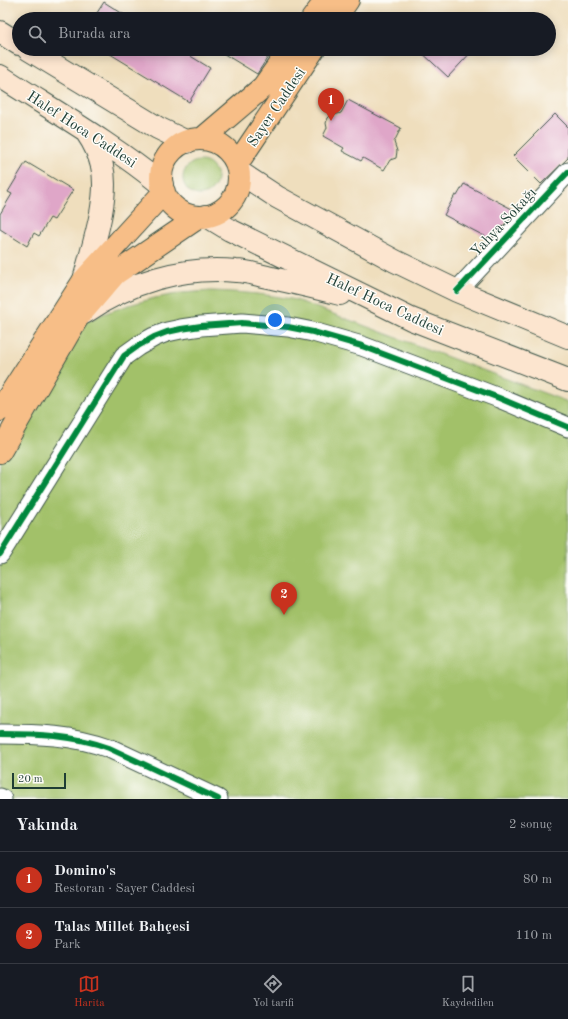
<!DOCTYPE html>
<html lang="tr">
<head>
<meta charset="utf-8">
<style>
  body { margin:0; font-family:"Old Standard TT",serif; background:#20242c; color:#f1f3f6 }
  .scale { position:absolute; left:12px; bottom:10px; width:54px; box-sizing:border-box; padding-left:4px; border:2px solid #1f3d34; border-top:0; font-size:11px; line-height:14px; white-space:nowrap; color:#1f3d34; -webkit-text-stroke:3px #fdfcf7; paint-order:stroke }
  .you { position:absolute; left:275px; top:320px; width:14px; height:14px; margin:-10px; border:3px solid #fff; border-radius:50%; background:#1a73e8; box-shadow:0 0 0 6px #1a73e833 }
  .badge { display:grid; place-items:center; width:26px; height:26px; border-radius:50%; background:#c8321e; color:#fff; font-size:13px; font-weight:700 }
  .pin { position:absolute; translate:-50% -33px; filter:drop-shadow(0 1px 2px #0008) }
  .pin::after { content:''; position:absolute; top:21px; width:14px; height:12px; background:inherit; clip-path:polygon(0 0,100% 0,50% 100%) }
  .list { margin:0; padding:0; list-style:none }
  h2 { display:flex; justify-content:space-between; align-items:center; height:52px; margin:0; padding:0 16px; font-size:17px }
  h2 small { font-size:13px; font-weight:400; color:#9ea1a6 }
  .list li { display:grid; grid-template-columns:26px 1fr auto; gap:12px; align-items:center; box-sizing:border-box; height:56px; padding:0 16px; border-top:1px solid #363941 }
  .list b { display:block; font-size:15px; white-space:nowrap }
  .list p { margin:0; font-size:13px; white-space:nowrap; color:#9ea1a6 }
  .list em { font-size:13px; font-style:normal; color:#9ea1a6 }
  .icon { flex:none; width:22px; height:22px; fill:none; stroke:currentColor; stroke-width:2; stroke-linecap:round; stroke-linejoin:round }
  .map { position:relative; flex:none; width:568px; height:799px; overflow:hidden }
  .search { position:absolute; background:#171b24; box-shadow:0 2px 10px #0003; left:12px; right:12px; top:12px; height:44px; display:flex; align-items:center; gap:10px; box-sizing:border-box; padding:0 14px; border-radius:22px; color:#9ea1a6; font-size:15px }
  .sheet { height:164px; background:#171b24 }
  nav { display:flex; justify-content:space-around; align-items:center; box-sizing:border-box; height:56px; border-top:1px solid #363941; background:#171b24; font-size:11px; color:#9ea1a6 }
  nav a { display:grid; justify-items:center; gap:2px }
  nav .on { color:#c8321e }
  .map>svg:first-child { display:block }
  .green { fill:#a2c169; stroke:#607f4e }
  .building { fill:#dfa6c8 }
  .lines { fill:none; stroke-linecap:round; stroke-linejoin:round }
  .street-casing { stroke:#3e5549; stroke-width:21 }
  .secondary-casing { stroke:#3e5549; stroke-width:24 }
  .primary-casing { stroke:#3e5549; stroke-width:24 }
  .street { stroke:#fff; stroke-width:19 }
  .secondary { stroke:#fce5cf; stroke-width:22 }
  .primary { stroke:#f7be87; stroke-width:22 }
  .cycleway-casing { stroke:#fdfcf7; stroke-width:8 }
  .cycleway { stroke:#00873e; stroke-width:6 }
  .labels { text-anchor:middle; stroke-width:3; stroke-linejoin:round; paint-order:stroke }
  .street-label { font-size:15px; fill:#1f3d34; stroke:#fdfcf7 }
</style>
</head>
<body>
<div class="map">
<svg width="568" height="799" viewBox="0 0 568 799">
  <rect width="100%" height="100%" fill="#fdfcf7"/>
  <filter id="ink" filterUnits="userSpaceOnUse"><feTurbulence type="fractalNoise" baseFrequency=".025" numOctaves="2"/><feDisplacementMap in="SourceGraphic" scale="8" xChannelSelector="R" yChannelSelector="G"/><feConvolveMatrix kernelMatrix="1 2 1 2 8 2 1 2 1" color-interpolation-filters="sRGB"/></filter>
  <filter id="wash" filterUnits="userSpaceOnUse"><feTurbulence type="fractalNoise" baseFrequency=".012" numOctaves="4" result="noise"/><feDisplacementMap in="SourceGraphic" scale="16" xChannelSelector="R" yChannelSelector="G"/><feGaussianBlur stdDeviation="0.9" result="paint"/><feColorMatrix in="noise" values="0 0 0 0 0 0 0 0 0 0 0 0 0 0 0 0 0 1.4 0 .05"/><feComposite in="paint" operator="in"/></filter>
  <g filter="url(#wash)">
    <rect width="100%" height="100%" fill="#efdebd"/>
    <path class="green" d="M183 178a17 17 0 1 1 34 0a17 17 0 1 1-34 0Z
      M211,291C240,292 267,294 296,300L568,402V799H0V431L79,325L103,314L129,305L155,298L182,293Z"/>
    <g id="blocks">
      <path class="building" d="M104,2L131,19H93Z
        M102,49H179L210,68L189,102Z
        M216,49H273L257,74Z
        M418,49H474L448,77Z
        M348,100L401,128L394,142L397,151L396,158L390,160L384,170L363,158L361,161L342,151L344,148L323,136L327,128L326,123L328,118L330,116L341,113Z
        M555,114L568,127V158L541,184L513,156Z
        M26,162L73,190L54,220L50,218L39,236L34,233L27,246L0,229V214L12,194L8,192Z
        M464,184L512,209L506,221L507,222L490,239L444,215L455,195L457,196Z"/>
    </g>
  </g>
  <g filter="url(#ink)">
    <use href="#blocks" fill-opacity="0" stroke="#3e5549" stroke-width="1"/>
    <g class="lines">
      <defs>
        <path id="street" d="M457,291L568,172
          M0,554L124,356L138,346L154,337L167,332L181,329L201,326L242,323L288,327L313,332L362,346L499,398L568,427
          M0,734C37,734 74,735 109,748L218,799
          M0,798L2,799"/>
        <path id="secondary" d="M0,32L19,44
          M28,49L158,128L187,142
          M0,76C54,111 112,144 162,185
          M239,172L277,197L395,261L457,291L568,337
          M207,216L230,230L411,319L568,380
          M84,280C92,248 110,198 102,166C99,154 94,143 87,133
          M84,313C129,282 182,266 236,271C248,271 260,276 272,278C295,283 317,288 340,294"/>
        <path id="primary" d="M312,19L326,0
          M335,19L348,0
          M202,139L263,87L290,49
          M161 178a39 39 0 1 1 78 0a39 39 0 1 1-78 0Z
          M237,164L314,49
          M0,410L84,280L164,192
          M0,452L78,317L115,274L199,217"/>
      </defs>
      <use href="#street" class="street-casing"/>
      <use href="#secondary" class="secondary-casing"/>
      <use href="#primary" class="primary-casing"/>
      <use href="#street" class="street"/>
      <use href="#secondary" class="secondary"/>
      <use href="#primary" class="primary"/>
      <defs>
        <path id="cycleway" d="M457,291L568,172
          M0,554L124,356L138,346L154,337L167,332L181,329L201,326L242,323L288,327L313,332L362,346L499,398L568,427
          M0,734C37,734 74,735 109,748L218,799"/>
      </defs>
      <use href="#cycleway" class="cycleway-casing"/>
      <use href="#cycleway" class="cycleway"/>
    </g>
  </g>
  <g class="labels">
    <g class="street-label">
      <text transform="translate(276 107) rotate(-56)" y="5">Sayer Caddesi</text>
      <text transform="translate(82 129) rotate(33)" y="5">Halef Hoca Caddesi</text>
      <text transform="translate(503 222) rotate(-47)" y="5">Yahya Sokağı</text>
      <text transform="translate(385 304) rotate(25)" y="5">Halef Hoca Caddesi</text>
    </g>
  </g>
</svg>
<div class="scale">20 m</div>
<div class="you"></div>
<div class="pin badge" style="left:331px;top:121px">1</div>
<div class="pin badge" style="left:284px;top:615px">2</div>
<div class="search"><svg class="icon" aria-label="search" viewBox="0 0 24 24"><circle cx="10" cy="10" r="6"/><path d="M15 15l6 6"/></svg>Burada ara</div>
</div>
<section class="sheet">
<h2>Yakında<small>2 sonuç</small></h2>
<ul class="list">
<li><span class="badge">1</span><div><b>Domino's</b><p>Restoran · Sayer Caddesi</p></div><em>80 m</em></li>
<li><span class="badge">2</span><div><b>Talas Millet Bahçesi</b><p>Park</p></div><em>110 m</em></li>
</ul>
</section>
<nav>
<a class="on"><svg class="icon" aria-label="map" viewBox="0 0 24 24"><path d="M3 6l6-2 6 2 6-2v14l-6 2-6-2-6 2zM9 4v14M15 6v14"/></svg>Harita</a>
<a><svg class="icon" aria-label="directions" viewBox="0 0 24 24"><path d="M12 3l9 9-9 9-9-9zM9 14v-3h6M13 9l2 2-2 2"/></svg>Yol tarifi</a>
<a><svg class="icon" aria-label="saved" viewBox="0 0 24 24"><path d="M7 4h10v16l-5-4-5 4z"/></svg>Kaydedilen</a>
</nav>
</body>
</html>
